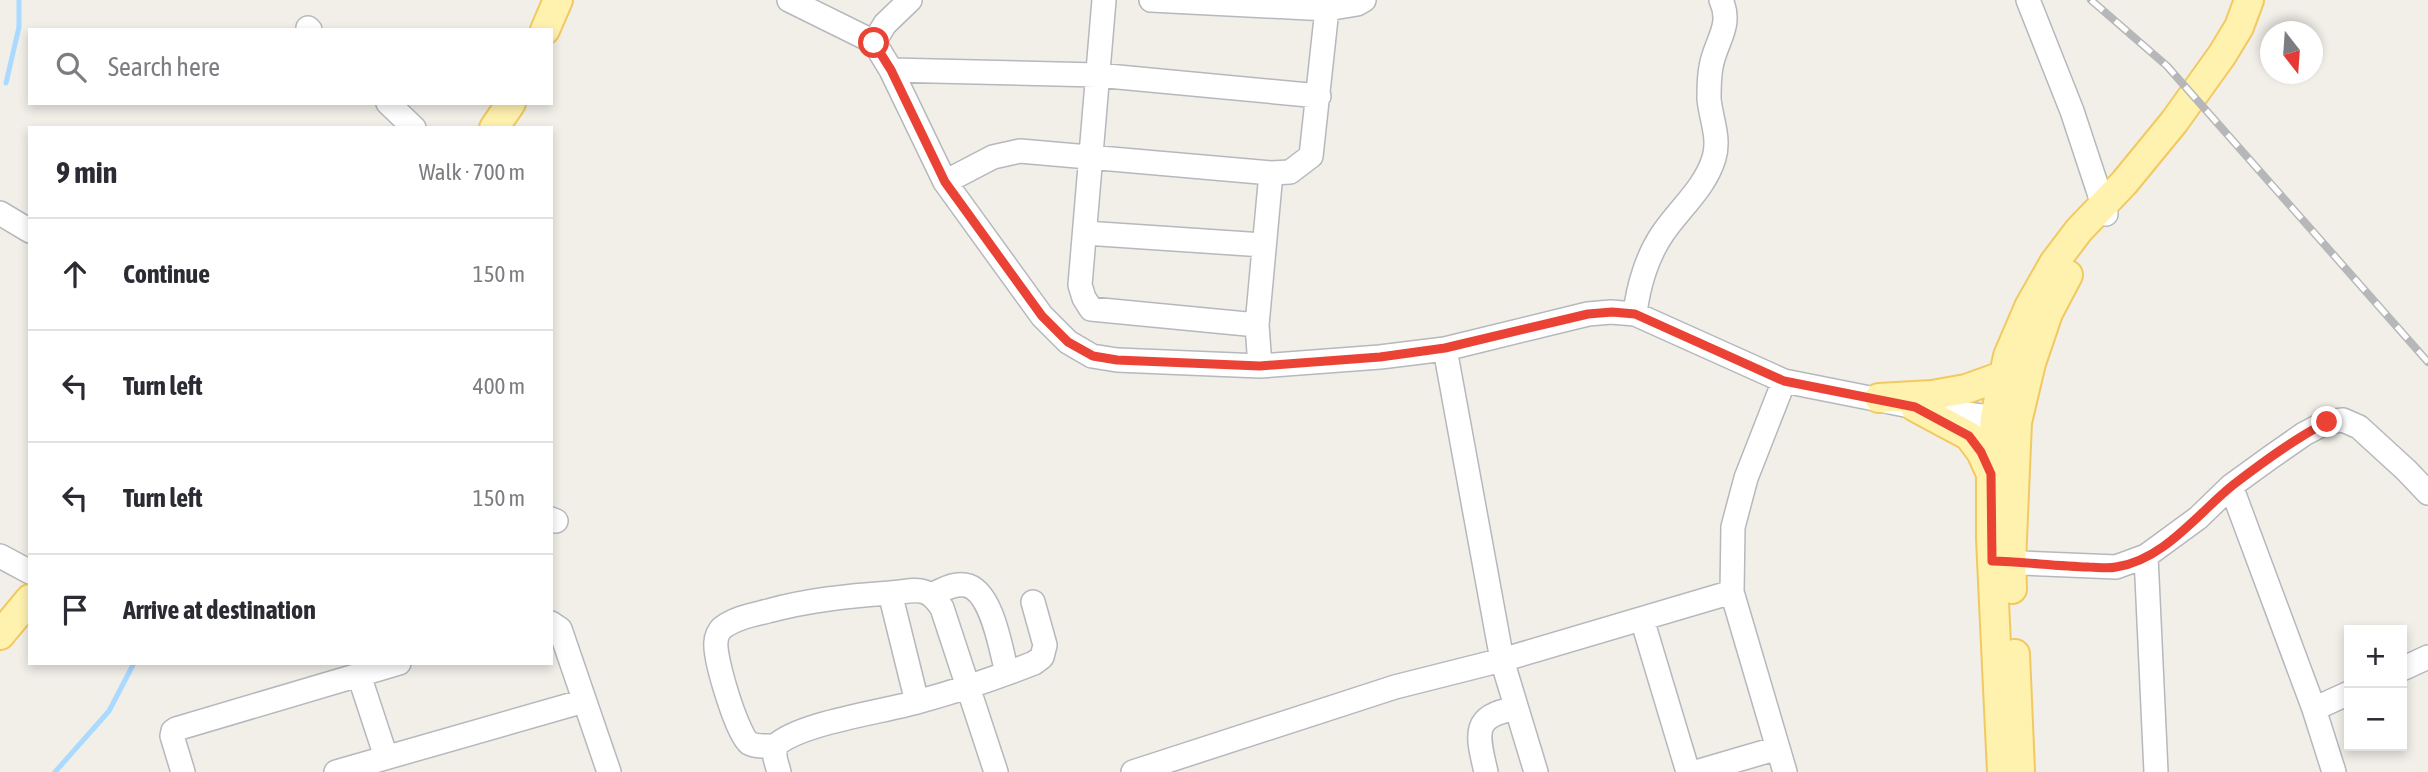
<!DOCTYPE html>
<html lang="en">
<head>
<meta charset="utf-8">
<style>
  body { margin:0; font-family:"Asap Condensed",sans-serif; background:#f2f2f3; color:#2b2b33 }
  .controls { position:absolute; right:21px; bottom:21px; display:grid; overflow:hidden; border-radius:0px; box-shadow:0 4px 10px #0003 }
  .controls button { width:63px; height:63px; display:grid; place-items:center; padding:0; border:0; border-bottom:2px solid #e1e1e2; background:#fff; color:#2b2b33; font:35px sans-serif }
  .compass { position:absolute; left:2260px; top:21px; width:63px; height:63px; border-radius:50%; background:#fff; box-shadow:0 4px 10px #0003; rotate:163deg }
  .stop { position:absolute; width:21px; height:21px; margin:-16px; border:5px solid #ea4335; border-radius:50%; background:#fff }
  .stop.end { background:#ea4335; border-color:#fff; box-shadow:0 2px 7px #0008 }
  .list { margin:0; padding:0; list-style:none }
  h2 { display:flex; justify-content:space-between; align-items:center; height:91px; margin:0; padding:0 28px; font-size:30px }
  h2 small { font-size:23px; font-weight:400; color:#7c7c81 }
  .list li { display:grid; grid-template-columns:46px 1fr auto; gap:21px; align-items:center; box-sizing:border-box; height:112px; padding:0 28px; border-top:2px solid #e1e1e2 }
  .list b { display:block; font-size:26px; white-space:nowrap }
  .list em { font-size:23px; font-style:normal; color:#7c7c81 }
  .icon { flex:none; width:38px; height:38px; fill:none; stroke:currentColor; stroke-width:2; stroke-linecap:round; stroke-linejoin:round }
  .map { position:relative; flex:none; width:2428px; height:772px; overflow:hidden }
  .search { position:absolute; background:#fff; box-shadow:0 4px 10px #0003; left:28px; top:28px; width:525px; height:77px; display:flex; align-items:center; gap:18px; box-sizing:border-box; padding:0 24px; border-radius:0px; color:#7c7c81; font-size:26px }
  .panel { position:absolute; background:#fff; box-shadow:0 4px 10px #0003; left:28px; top:126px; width:525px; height:539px; border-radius:0px }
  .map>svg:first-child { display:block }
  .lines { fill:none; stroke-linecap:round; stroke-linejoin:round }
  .stream { stroke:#aadaff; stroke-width:5 }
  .minor-casing { stroke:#b5b8bc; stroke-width:26 }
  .major-casing { stroke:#f2c960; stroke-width:32 }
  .minor { stroke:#fff; stroke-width:23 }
  .major { stroke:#fff2af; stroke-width:28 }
  .rail-casing { stroke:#b6b7b8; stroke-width:8 }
  .rail { stroke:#fff; stroke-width:5; stroke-dasharray:16; stroke-linecap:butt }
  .route { stroke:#ea4335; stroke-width:9 }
</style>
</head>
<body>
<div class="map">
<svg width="2428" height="772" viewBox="0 0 2428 772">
  <rect width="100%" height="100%" fill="#f1efe8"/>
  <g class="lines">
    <path class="stream" d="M6,83L19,27V0
      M55,772L109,711L134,663"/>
    <defs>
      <path id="minor" d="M789,0L874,42L891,70L945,182L1042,316L1068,342L1092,356L1117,360L1260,366L1380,357L1445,349L1588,314L1611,312L1635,314L1784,381L1915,407L2011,420
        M1104,0L1080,285L1084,298L1091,309L1257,325
        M2028,0L2072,111L2106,214
        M1327,9L1357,4L1364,0
        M308,28L310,30
        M874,42L885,24L910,0
        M891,70L1097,75L1319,96
        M388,103L414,128
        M945,182L993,157L1020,151L1271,173L1290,172L1311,156L1327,9L1151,0
        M0,213L30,231
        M1085,233L1263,245
        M1635,314C1638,287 1647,256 1663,233C1680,208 1705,188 1714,158C1720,138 1711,119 1709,99C1709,89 1709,77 1711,67C1715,42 1733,26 1721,0
        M1445,349L1502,660L1536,772
        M1260,366L1257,325L1271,173
        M1784,381L1746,478L1733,527L1732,592L1785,772
        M2231,486L2314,709L2334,772
        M551,519L556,521
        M0,556L30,572
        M2146,556L2156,772
        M1995,562L2116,567L2146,556L2198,518L2231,486L2271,457L2304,434L2327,422L2343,420L2359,427L2406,470L2428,493
        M890,593C916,591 926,584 942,608L996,772
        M933,594C943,590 953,583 965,585C992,589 1001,650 1007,673
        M1642,619L1688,772
        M551,623L560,629L609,772
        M2402,669L2428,657
        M359,675L386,757
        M917,702L890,593C848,596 808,600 768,611C752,615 735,618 722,628C719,631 716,637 716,642C714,658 737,734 749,743C756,747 767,746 775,746C799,723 882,712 917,702C957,691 996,678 1034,663L1042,657L1045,645L1033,602
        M2314,709L2349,693
        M775,746V758L779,772
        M183,772L172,736L173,731L176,729L399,663
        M336,772L584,701
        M1133,772L1395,687L1502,660L1732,592
        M1486,772C1478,737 1470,715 1515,709
        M1696,772L1778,748"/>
      <path id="major" d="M545,30L558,0
        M494,128L511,103
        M1879,398L1932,395L1966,389L2005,375
        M1915,407L1969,436L1981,452L1991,474
        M2012,589L2011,562L2017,422L2031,363L2048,313L2068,275
        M0,635L30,599
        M2015,654L2020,771
        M2002,772L1991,539V474L1995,417L2008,356L2029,307L2054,263L2079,230L2124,183L2174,122L2222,55L2239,27L2249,0"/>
    </defs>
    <use href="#minor" class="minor-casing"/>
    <use href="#major" class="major-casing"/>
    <use href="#minor" class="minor"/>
    <use href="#major" class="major"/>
    <defs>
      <path id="rail" d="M2091,0L2167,66L2428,362"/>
    </defs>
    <use href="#rail" class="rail-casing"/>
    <use href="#rail" class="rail"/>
  </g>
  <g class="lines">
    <path class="route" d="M874,43L891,70L945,182L1042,316L1068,342L1093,356L1117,360L1260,366L1380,357L1445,348L1588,314L1612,312L1635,314L1784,381L1915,407L1969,436L1981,452L1991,474L1992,561C2024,562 2056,566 2089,567C2097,567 2107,569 2116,567C2164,560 2198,513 2233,485C2263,462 2294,439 2327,422"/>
  </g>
</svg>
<div class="controls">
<button>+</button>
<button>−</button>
</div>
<svg class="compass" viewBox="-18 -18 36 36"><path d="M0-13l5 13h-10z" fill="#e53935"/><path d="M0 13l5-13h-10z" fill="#7c7c81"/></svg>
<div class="stop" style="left:874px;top:43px"></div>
<div class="stop end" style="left:2327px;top:422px"></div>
<div class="search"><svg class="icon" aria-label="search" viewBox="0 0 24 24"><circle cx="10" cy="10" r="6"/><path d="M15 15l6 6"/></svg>Search here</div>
<section class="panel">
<h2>9 min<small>Walk · 700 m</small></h2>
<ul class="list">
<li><svg class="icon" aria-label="ahead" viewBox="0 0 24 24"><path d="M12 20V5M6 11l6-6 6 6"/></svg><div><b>Continue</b></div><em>150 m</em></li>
<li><svg class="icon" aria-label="left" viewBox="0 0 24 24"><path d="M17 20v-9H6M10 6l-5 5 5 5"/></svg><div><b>Turn left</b></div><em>400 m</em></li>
<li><svg class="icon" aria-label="left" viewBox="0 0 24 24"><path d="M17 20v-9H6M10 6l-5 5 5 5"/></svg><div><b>Turn left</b></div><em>150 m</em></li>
<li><svg class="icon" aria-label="arrive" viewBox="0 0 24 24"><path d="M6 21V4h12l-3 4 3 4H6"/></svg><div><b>Arrive at destination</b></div></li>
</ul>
</section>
</div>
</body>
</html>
